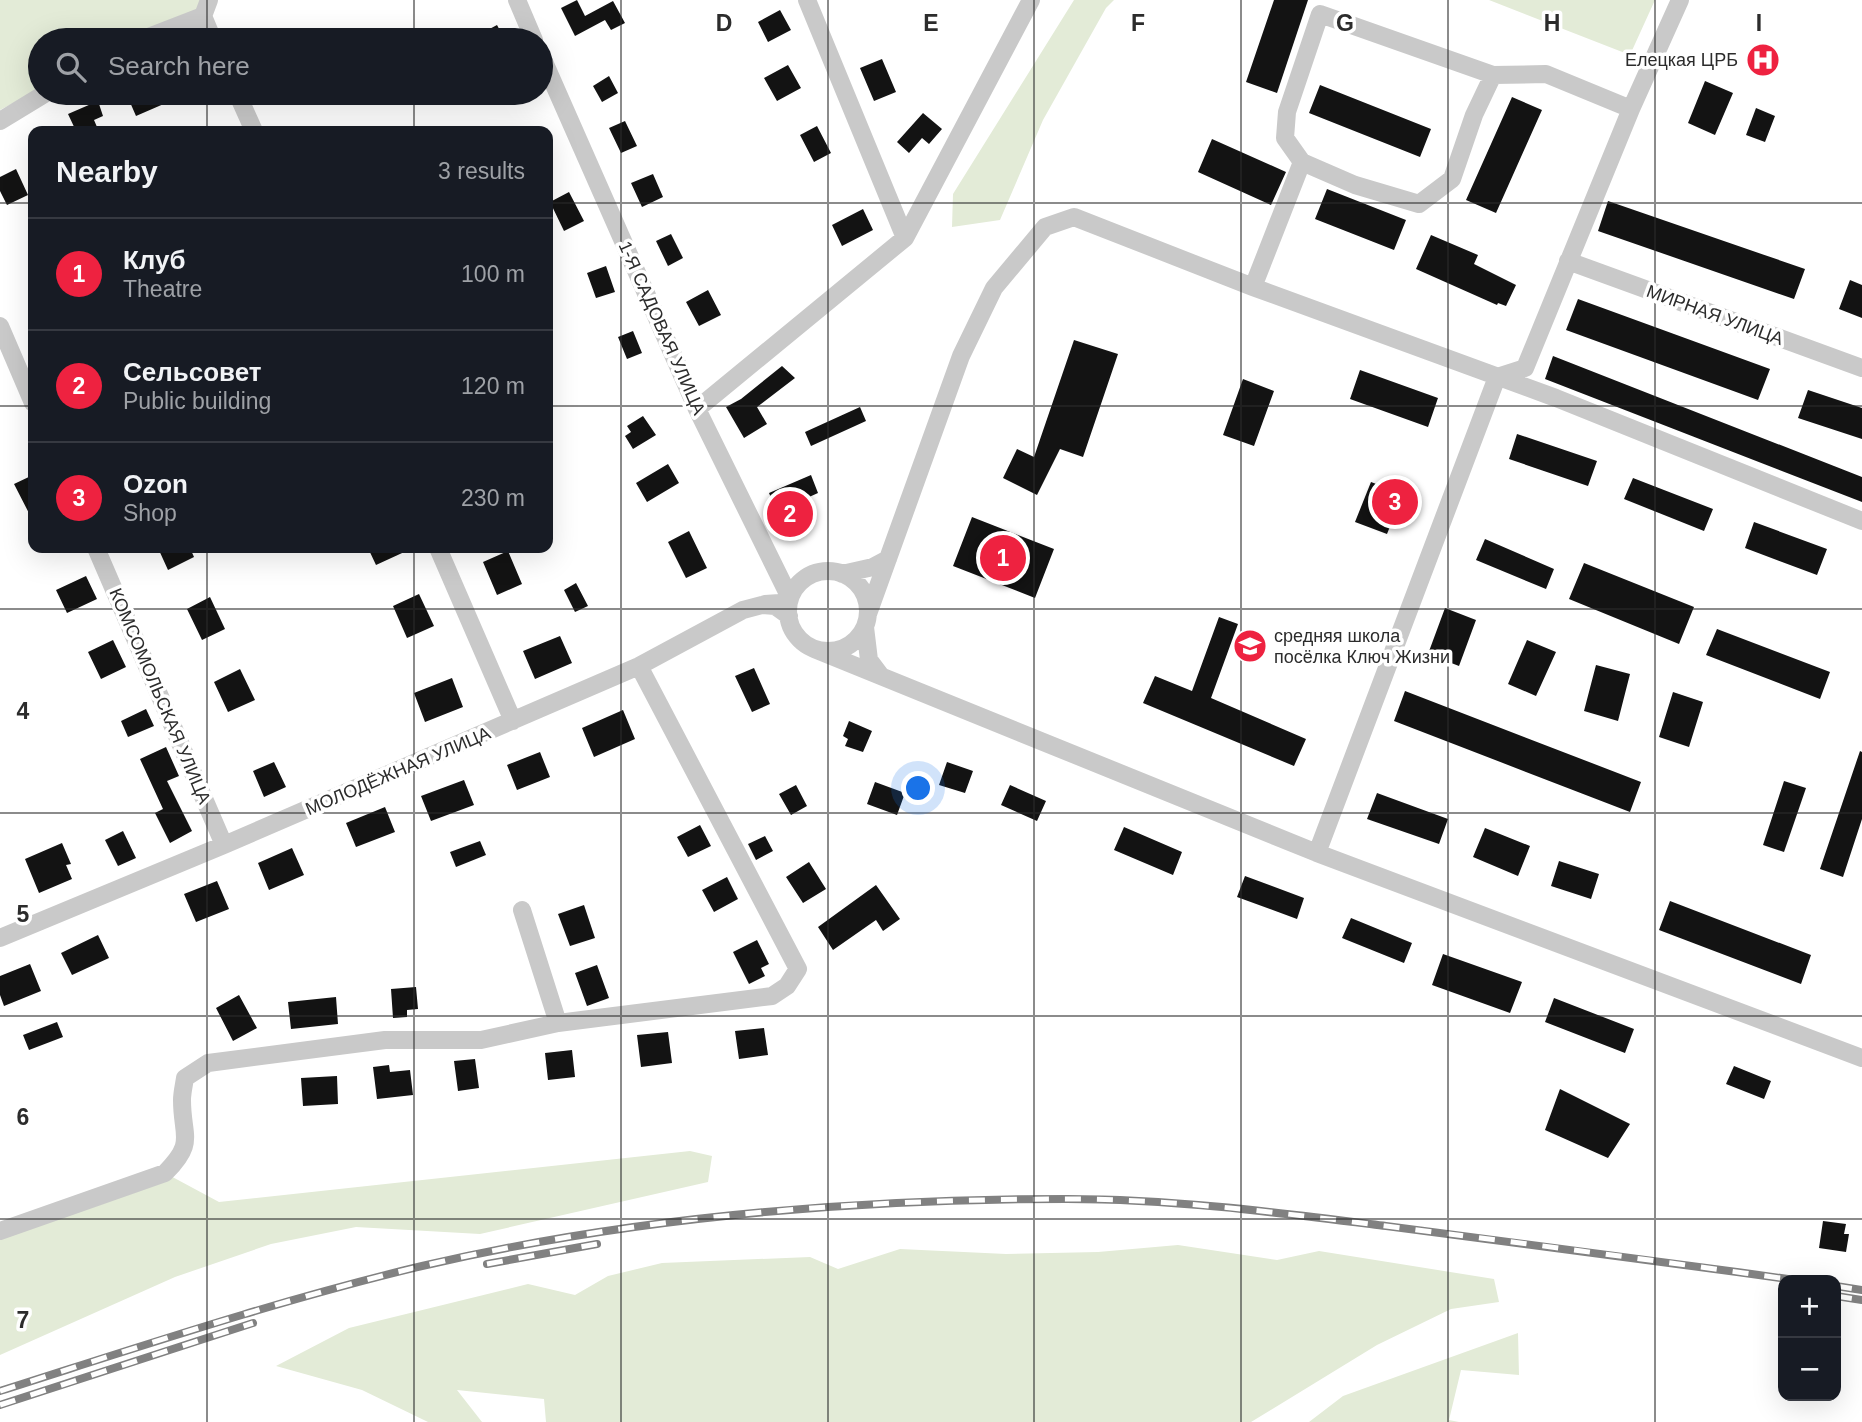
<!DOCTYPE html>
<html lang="en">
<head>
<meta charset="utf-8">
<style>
  body { margin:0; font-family:Helvetica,sans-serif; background:#242831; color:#f1f3f6 }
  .controls { position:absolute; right:21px; bottom:21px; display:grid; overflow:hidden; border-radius:14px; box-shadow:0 7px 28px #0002 }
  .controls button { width:63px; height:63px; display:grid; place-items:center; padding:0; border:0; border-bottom:2px solid #363941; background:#171b24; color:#f1f3f6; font:35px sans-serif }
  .you { position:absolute; left:919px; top:789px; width:24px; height:24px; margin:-18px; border:5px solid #fff; border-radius:50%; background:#1a73e8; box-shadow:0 0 0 10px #1a73e833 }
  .badge { display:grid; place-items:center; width:46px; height:46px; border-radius:50%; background:#ee2240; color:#fff; font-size:23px; font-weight:700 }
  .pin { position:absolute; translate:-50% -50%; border:4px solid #fff; box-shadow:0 2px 7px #0006 }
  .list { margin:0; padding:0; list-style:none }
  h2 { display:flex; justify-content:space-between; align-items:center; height:91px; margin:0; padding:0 28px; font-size:30px }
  h2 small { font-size:23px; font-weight:400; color:#9ea1a6 }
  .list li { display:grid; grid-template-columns:46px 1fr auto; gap:21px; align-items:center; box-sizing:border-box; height:112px; padding:0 28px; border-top:2px solid #363941 }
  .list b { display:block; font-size:26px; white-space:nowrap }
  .list p { margin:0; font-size:23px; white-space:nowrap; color:#9ea1a6 }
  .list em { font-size:23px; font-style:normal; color:#9ea1a6 }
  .icon { flex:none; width:38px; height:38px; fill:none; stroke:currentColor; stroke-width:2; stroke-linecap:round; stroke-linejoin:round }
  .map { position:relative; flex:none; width:1862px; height:1422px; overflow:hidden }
  .search { position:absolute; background:#171b24; box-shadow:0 7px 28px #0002; left:28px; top:28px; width:525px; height:77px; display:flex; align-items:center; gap:18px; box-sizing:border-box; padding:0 24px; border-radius:38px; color:#9ea1a6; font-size:26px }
  .panel { position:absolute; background:#171b24; box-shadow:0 7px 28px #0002; left:28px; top:126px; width:525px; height:427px; border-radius:14px }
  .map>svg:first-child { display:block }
  .green { fill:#e3ebd7 }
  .building { fill:#131313 }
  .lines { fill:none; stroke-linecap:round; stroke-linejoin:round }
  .minor { stroke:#c9c9c9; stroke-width:18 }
  .rail-casing { stroke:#818181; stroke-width:8 }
  .rail { stroke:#fff; stroke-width:5; stroke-dasharray:16; stroke-linecap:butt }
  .grid { fill:none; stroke:#2c2c2c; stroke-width:2; stroke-opacity:0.55 }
  .labels { text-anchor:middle; stroke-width:7; stroke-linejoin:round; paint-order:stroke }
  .poi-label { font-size:18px; fill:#2c2c2c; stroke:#fff; text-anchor:end }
  .street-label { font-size:18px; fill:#2c2c2c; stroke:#fff }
  .grid-label { font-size:23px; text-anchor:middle; font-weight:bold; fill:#2c2c2c; stroke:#fff; stroke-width:7; stroke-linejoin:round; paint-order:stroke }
</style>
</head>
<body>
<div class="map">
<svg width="1862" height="1422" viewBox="0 0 1862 1422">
  <rect width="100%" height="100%" fill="#fff"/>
  <path class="green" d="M0,0H209L203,16L141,40H40V89L0,110Z
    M1074,0H1114L1106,8L1043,120L1000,220L952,227L953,194Z
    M1489,0H1655L1630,55Z
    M690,1151L712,1156L708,1182L480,1234L356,1227L271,1244L175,1277L0,1355V1231L165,1173L219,1202Z
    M1178,1245L1277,1260L1319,1251L1494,1279L1499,1302L1451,1309L1377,1345L1251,1422H546L544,1399L457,1390L482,1422H428L362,1390L276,1366L349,1328L528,1284L575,1295L608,1276L662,1263L810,1257L838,1269L900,1249L1006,1254L1098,1252Z
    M1518,1333L1519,1375L1461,1370L1449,1420L1459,1422H1309L1343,1396Z"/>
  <path class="building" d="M577,0L585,16L613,1L625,23L611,30L605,20L575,36L561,8Z
    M1274,0H1308L1277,93L1246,82Z
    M780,10L791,30L768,42L758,22Z
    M497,25L505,40H469Z
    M882,59L896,92L874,101L860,68Z
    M788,65L801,88L777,101L764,78Z
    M609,76L618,93L602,102L593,86Z
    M1705,81L1733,93L1715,135L1688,123Z
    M1320,85L1431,129L1420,157L1309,113Z
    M126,93H189L136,116Z
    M1512,97L1542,110L1496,213L1466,200Z
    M98,101L103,116L94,120L97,127L87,131H76L68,114Z
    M1756,108L1775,116L1765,142L1746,135Z
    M923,113L942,129L929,144L922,138L909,153L897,142Z
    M625,121L637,146L621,153L609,128Z
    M817,126L831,153L814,162L800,135Z
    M1212,139L1286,172L1271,205L1198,172Z
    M16,169L28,195L7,205L0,191V177Z
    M653,174L663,197L642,207L631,183Z
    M1327,189L1406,220L1394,250L1315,219Z
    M569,192L584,221L564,231L550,202Z
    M1608,201L1805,269L1794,299L1598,231Z
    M863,209L873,230L842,246L832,225Z
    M671,234L683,258L668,266L656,241Z
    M1431,235L1478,255L1474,264L1516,285L1506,306L1498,303L1497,305L1416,269Z
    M606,266L615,292L596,298L587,273Z
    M1850,280L1862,285V318L1839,309Z
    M708,290L721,315L699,326L686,302Z
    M1578,299L1770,369L1758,400L1566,330Z
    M633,331L642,353L627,359L618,337Z
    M1074,340L1118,354L1083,457L1060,449L1037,495L1003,478L1017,449L1034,457Z
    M1553,356L1862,477V502L1545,379Z
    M782,366L795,378L757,407L767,424L744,438L726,407L741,399Z
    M1360,370L1438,398L1428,427L1350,399Z
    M1243,379L1274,391L1254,446L1223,435Z
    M1808,390L1862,408V439L1798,418Z
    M860,407L866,421L811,446L805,432Z
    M643,416L656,435L633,449L625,436L631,432L627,426Z
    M1517,434L1597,461L1588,486L1509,459Z
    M668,464L679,483L647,502L636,483Z
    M33,475V521L14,484Z
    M811,475L818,493L798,502L808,526L787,535L769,493Z
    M1633,478L1713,509L1704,531L1624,499Z
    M1371,482L1403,494L1387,534L1355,522Z
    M972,517L1054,549L1035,598L953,566Z
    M1754,522L1827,549L1817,575L1745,548Z
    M689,531L707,568L686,578L668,542Z
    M1485,539L1554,569L1546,589L1476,560Z
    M158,548H190L194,557L168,570Z
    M368,548H413L376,565Z
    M508,551L522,584L497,595L483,562Z
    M1584,563L1694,607L1679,644L1569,599Z
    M86,576L97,599L67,613L56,590Z
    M576,583L588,606L575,612L564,590Z
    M419,594L434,626L407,638L393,606Z
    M210,597L225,629L202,640L187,609Z
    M1445,608L1476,620L1459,666L1428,654Z
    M1219,617L1238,624L1211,698L1306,739L1294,766L1143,703L1155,676L1192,691Z
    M1717,629L1830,672L1820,699L1706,655Z
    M560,636L572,663L535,679L523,651Z
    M113,640L126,667L101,679L88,652Z
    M1527,640L1556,652L1536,696L1508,684Z
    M1596,665L1630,674L1618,721L1584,711Z
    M754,668L770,704L752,712L735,676Z
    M240,669L255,700L228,712L214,682Z
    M452,678L463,707L425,722L414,693Z
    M1405,691L1641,782L1630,812L1394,721Z
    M1673,692L1703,702L1689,747L1659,737Z
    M146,709L154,726L128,737L121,721Z
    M623,710L635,739L594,757L582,728Z
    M849,721L872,731L863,752L845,746L848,739L843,736Z
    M166,747L179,776L167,781L192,831L170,843L155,813L163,809L140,759Z
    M1860,751L1862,752V819L1843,877L1820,869Z
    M540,752L550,777L517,790L507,765Z
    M274,762L286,787L264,797L253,771Z
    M947,762L973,771L965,793L939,785Z
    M464,780L474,805L431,821L421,796Z
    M1784,781L1806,788L1784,852L1763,845Z
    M875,782L905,793L897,815L867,804Z
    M796,785L807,806L791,815L779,794Z
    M1010,785L1046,801L1037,821L1001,805Z
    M1377,793L1448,819L1439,844L1367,819Z
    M385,807L395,832L356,847L346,823Z
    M700,825L711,846L688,857L677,837Z
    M1124,827L1182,852L1173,875L1114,850Z
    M1485,828L1530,846L1518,876L1473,857Z
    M123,831L136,858L118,866L105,840Z
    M765,836L773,851L756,860L748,844Z
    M480,841L486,855L456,867L450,852Z
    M62,843L71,864L66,865L72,879L39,893L25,859Z
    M292,848L304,875L269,890L258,863Z
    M1559,861L1599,874L1591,899L1551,886Z
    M809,862L826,889L803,903L786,877Z
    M1245,876L1304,898L1297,919L1237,897Z
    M727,877L738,899L714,912L702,890Z
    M217,881L229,909L196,922L184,894Z
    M876,885L900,919L883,931L876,920L833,950L818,927Z
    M1670,901L1811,955L1801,984L1659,930Z
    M584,905L595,938L570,946L558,914Z
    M1351,918L1412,943L1404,963L1342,938Z
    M98,935L109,958L72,975L61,953Z
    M757,940L769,964L761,968L765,976L749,984L733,952Z
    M1443,954L1522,982L1510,1013L1432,985Z
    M30,964L41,991L4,1006L0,995V976Z
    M597,965L609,998L587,1006L575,973Z
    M416,987L418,1009L407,1010V1017L393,1018L391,989Z
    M239,995L257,1028L233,1041L216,1008Z
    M336,997L338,1024L291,1029L288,1002Z
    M1554,998L1634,1029L1625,1053L1545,1022Z
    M57,1022L63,1037L29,1050L23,1035Z
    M764,1028L768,1055L739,1059L735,1031Z
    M668,1032L672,1063L641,1067L637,1035Z
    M572,1050L575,1077L548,1080L545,1053Z
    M475,1059L479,1088L458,1091L454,1061Z
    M389,1065L390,1072L410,1070L413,1095L377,1099L373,1067Z
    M1734,1066L1771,1081L1764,1099L1726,1084Z
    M337,1076L338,1104L303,1106L301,1078Z
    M1560,1089L1630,1124L1608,1158L1545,1130Z
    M1823,1221L1846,1224L1844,1234H1849L1846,1252L1819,1248Z"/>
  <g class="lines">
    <path class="minor" d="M517,0L534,40
      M807,0L905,238
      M203,16L213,40
      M141,40L203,16L209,0
      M541,55L697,409L790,598L780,603L765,604
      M237,93L254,131
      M1631,109L1680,0
      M0,121L46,93
      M1302,162L1355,185L1419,204L1452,179L1474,115L1493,75
      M1568,261L1862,368
      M1253,287L1302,162L1285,138L1287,112L1320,14L1493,75L1546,74L1631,109L1525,368L1497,377L1317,853
      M0,326L33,403
      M697,409L905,238L1031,0
      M96,548L224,845
      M438,548L513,721
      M788 611a40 40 0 1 1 80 0a40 40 0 1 1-80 0Z
      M842,574L873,567L888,559
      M868,614L961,356L994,288L1045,227L1074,217L1253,287L1556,398L1862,521
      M865,627L869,660L881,676
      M814,649L1317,853L1862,1058
      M522,910L558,1023
      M0,938L224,845L639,666L743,610L762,605L775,606L789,616
      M0,1231L165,1173C196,1142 182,1137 182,1100C182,1093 184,1085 185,1078L208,1063L385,1040H481L558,1023L772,996L787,986L798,969L639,666"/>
    <defs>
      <path id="rail" d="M487,1264L597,1244
        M1836,1286L1862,1290
        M1836,1296L1862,1300
        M0,1391C139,1347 279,1300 422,1266C632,1217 851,1199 1067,1199C1174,1199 1281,1213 1386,1226C1523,1243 1659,1261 1795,1280
        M0,1405L253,1323"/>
    </defs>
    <use href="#rail" class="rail-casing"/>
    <use href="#rail" class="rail"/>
  </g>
  <path class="grid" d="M207,0V40M414,0V40M621,0V1422M828,0V1422M1034,0V1422M1241,0V1422M1448,0V1422M1655,0V1422M207,93V131M414,93V131M0,203H33M548,203H1862M0,406H33M548,406H1862M207,548V1422M414,548V1422M0,609H1862M0,813H1862M0,1016H1862M0,1219H1862"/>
  <defs>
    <symbol id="hospital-disc" viewBox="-11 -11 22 22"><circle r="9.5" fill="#ee2240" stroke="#fff"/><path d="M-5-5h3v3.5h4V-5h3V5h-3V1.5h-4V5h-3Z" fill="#fff"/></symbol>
    <symbol id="school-disc" viewBox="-11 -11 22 22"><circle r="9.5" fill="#ee2240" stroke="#fff"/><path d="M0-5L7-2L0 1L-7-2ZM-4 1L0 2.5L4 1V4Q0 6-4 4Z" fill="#fff"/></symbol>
  </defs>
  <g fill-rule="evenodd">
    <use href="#hospital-disc" x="1744" y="41" width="38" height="38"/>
    <use href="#school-disc" x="1231" y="627" width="38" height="38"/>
  </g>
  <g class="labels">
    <g class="poi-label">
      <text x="1738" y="66">Елецкая ЦРБ</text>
      <text x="1274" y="642" text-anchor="start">средняя школа<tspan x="1274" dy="21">посёлка Ключ Жизни</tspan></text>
    </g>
    <g class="street-label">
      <text transform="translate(1715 315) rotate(20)" y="6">МИРНАЯ УЛИЦА</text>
      <text transform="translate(662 328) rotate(66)" y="6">1-Я САДОВАЯ УЛИЦА</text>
      <text transform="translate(160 696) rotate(67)" y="6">КОМСОМОЛЬСКАЯ УЛИЦА</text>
      <text transform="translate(398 771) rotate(-23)" y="6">МОЛОДЁЖНАЯ УЛИЦА</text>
    </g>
  </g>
  <g class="grid-label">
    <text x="724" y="31">D</text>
    <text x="931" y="31">E</text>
    <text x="1138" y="31">F</text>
    <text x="1345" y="31">G</text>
    <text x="1552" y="31">H</text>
    <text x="1759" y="31">I</text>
    <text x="23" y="719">4</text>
    <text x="23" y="922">5</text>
    <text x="23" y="1125">6</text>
    <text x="23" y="1328">7</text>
  </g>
</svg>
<div class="controls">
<button>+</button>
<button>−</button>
</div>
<div class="you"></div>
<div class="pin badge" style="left:1003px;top:558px">1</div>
<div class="pin badge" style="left:790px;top:514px">2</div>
<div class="pin badge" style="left:1395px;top:502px">3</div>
<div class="search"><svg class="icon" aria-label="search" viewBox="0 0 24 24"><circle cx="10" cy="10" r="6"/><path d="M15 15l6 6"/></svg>Search here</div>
<section class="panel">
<h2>Nearby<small>3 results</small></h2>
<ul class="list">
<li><span class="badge">1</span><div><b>Клуб</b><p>Theatre</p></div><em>100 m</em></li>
<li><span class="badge">2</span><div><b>Сельсовет</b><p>Public building</p></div><em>120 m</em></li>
<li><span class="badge">3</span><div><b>Ozon</b><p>Shop</p></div><em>230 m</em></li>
</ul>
</section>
</div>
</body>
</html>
